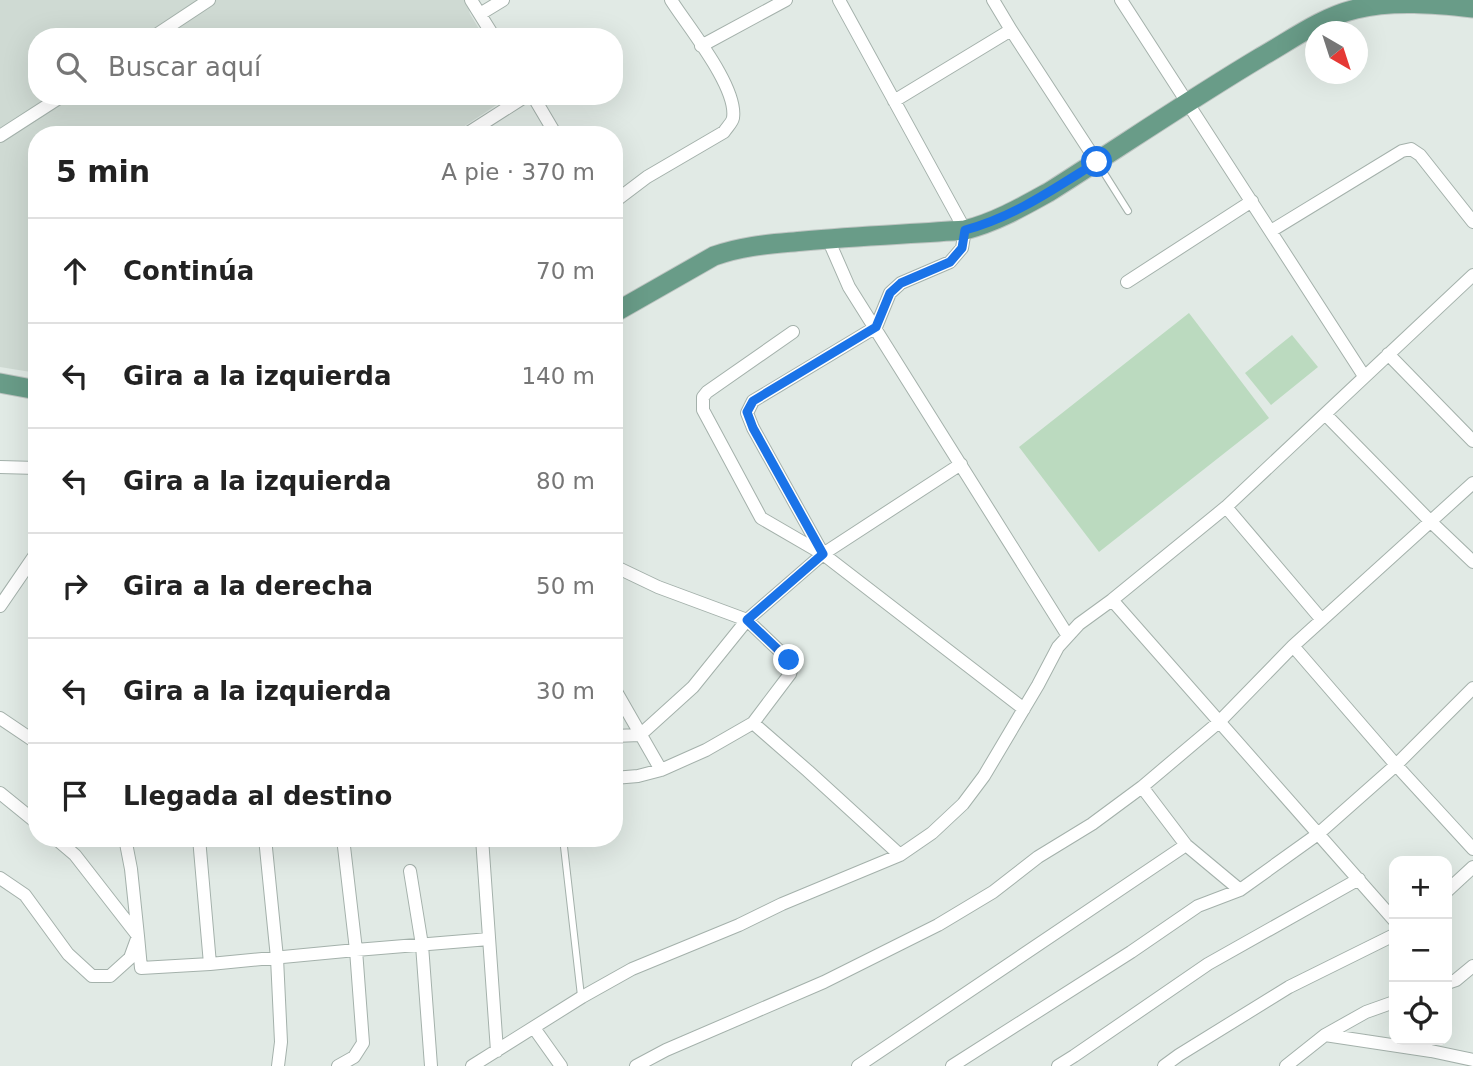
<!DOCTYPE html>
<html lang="es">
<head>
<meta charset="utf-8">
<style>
  body { margin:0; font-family:"DejaVu Sans",sans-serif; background:#f6f6f6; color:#222 }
  .controls { position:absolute; right:21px; bottom:21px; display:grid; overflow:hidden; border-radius:14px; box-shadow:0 7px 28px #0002 }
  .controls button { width:63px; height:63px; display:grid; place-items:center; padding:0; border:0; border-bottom:2px solid #e0e0e0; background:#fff; color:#222; font:35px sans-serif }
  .compass { position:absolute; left:1305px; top:21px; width:63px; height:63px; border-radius:50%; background:#fff; box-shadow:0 7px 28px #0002; rotate:141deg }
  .stop { position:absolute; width:21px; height:21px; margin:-16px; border:5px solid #1a73e8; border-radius:50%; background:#fff }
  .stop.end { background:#1a73e8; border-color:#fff; box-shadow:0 2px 7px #0008 }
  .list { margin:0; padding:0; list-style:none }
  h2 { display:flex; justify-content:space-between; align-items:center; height:91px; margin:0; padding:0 28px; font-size:30px }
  h2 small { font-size:23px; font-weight:400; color:#767676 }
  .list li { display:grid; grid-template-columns:46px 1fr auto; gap:21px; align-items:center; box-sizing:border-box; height:105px; padding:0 28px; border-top:2px solid #e0e0e0 }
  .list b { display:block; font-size:26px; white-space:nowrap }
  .list em { font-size:23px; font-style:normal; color:#767676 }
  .icon { flex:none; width:38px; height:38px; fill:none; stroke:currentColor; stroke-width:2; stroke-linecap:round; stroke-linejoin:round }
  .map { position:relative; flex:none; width:1473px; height:1066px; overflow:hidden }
  .search { position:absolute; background:#fff; box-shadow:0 7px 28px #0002; left:28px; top:28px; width:595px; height:77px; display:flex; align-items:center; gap:18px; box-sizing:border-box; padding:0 24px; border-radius:28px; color:#767676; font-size:26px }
  .panel { position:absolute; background:#fff; box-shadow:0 7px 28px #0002; left:28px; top:126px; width:595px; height:721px; border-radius:28px }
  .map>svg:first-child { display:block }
  .built { fill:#cfdad3 }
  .green { fill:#bbdabf }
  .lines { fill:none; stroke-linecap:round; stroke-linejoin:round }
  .lane-casing { stroke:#a4b1ab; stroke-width:8 }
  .street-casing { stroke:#a4b1ab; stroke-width:14 }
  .primary-casing { stroke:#bdc4c1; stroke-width:21 }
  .lane { stroke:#fff; stroke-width:6 }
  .street { stroke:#fff; stroke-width:12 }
  .primary { stroke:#699c88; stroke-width:19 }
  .route { stroke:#1a73e8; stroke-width:9 }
</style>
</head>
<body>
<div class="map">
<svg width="1473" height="1066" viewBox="0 0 1473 1066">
  <rect width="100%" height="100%" fill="#e1eae5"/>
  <path class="built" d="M0,0H466L470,14L484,37H37V96H510L451,135H37V373L0,367Z"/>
  <path class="green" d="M1189,313L1269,418L1099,552L1019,447Z
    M1292,335L1318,367L1271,405L1245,373Z"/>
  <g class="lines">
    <defs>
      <path id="lane" d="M1099,165L1128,211
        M563,838L581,996"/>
      <path id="street" d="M471,0L494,37
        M839,0L965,230L962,248L950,262L901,283L890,293L876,327L753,401L747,413L753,428L823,554L1024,709
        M993,0L1011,30L1097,162
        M1121,0L1364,376
        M480,14L503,0
        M153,37L209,0
        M701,46L786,0
        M533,96L556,135
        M894,101L1011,30
        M465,135L526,96
        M0,136L62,96
        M614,202L647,177L724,132C727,127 732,123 733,118C738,87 688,27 671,0
        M1271,231L1402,151L1411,149L1420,155L1473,222
        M828,239L849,287L1068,636
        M1127,282L1252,201
        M793,332L707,392L703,397V410L761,518L823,554
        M1388,354L1473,441
        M1325,414L1430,521L1473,562
        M0,467L37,468
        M1226,507L1322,620
        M614,566L658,587L747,620L789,660L792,667L790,674L753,723L706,750L661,770L638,776L614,778
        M1112,600L1394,920
        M0,606L37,552
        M1293,646L1396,765L1473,849
        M614,688L661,770
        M0,718L37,743
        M753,723L808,771L900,855
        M614,736L640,735L693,687L747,620L823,554L961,464
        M1142,787L1186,845L1240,890
        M0,793L37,823
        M55,838L75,855L138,936L141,968L210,964
        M199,838L210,964L356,950L489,939
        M265,838L277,958L281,1042L278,1066
        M482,838L497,1051
        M410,871L422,945L431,1066
        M0,878L25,895L68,954L92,976H110L130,958L138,936L131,869L125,838
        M1447,891L1473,867
        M1447,983L1456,980L1473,966
        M534,1028L561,1066
        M1325,1035L1431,1051L1473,1060
        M338,1066L354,1057L363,1043L356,950L343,838
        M472,1066L582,997L632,969L739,925L782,904L900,855L932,833L963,804L984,776L1038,685L1058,647L1079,624L1112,600L1226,507L1473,275
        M636,1066L666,1050L824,982L938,925L993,892L1038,857L1092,824L1142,787L1219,722L1293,646L1473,483
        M858,1066L1186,845
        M952,1066L1131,952L1198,906L1240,890L1318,834L1396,765L1473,688
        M1058,1066L1074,1056L1208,964L1359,879
        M1164,1066L1179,1055L1289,987L1394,935
        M1286,1066L1325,1035L1366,1012L1394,1002"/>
      <path id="primary" d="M614,313L714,256C744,245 773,244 804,241C858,236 912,234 965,230C996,222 1022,207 1049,192C1120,147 1189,100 1261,57C1291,40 1322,17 1356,9C1393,0 1435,4 1473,8
        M0,383L37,390"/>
    </defs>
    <use href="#lane" class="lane-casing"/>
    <use href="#street" class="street-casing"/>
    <use href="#primary" class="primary-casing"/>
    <use href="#lane" class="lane"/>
    <use href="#street" class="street"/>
    <use href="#primary" class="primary"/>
  </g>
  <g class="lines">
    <path class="route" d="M789,660L747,620L823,554L753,428L747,412L753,401L876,327L890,293L901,283L950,262L962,248L965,230C1014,217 1055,188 1097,162"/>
  </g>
</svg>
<div class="controls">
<button>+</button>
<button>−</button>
<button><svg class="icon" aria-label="locate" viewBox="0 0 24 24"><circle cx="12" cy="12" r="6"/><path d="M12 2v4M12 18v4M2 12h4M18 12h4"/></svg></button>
</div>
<svg class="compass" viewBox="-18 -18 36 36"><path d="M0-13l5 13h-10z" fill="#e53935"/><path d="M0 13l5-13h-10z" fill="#767676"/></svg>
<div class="stop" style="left:1097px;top:162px"></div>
<div class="stop end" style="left:789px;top:660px"></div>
<div class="search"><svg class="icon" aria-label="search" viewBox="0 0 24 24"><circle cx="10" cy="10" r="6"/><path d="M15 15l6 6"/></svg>Buscar aquí</div>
<section class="panel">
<h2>5 min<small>A pie · 370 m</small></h2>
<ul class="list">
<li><svg class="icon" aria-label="ahead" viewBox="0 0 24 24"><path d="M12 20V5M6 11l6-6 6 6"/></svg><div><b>Continúa</b></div><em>70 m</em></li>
<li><svg class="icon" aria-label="left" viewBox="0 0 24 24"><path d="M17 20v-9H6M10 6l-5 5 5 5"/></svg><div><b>Gira a la izquierda</b></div><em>140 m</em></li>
<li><svg class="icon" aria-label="left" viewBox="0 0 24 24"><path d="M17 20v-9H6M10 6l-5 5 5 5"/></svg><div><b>Gira a la izquierda</b></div><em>80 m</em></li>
<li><svg class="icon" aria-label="right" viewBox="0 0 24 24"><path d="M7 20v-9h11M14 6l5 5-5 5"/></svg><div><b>Gira a la derecha</b></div><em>50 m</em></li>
<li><svg class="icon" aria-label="left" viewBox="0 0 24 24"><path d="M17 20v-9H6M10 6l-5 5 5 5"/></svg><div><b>Gira a la izquierda</b></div><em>30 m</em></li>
<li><svg class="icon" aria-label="arrive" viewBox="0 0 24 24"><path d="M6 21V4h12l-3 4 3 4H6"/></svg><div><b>Llegada al destino</b></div></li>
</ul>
</section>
</div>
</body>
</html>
